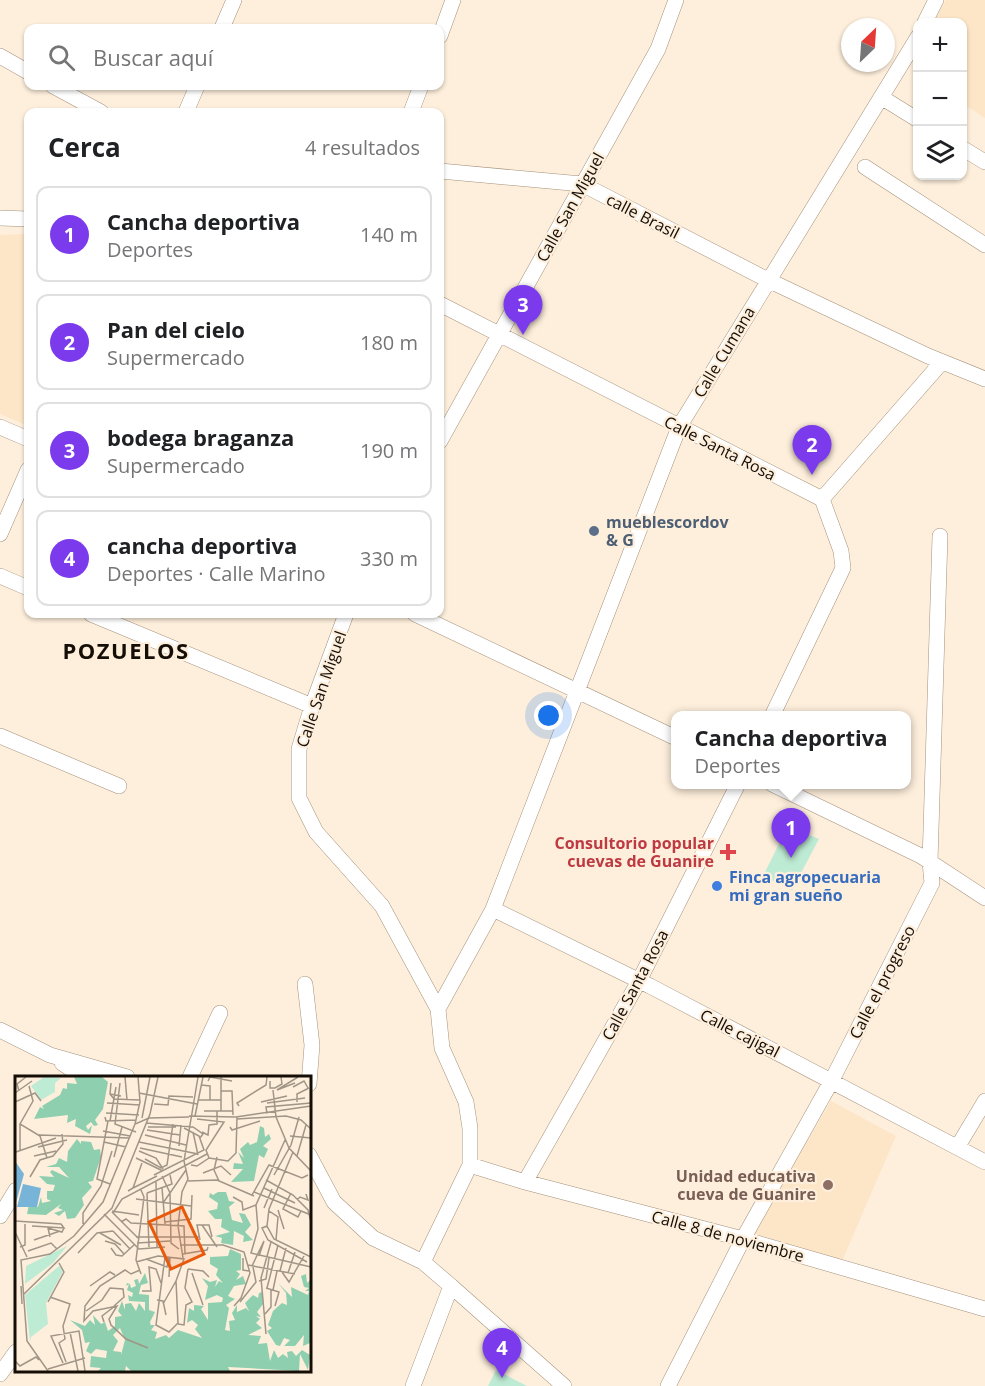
<!DOCTYPE html>
<html lang="es">
<head>
<meta charset="utf-8">
<style>
  body { margin:0; font-family:"Open Sans",sans-serif; background:#f6f6f6; color:#202124 }
  .controls { position:absolute; right:18px; top:18px; display:grid; overflow:hidden; border-radius:12px; box-shadow:0 2px 4px #0004 }
  .controls button { width:54px; height:54px; display:grid; place-items:center; padding:0; border:0; border-bottom:2px solid #e0e0e0; background:#fff; color:#202124; font:30px sans-serif }
  .compass { position:absolute; left:841px; top:18px; width:54px; height:54px; border-radius:50%; background:#fff; box-shadow:0 2px 4px #0004; rotate:25deg }
  .you { position:absolute; left:549px; top:716px; width:21px; height:21px; margin:-15px; border:4px solid #fff; border-radius:50%; background:#1a73e8; box-shadow:0 0 0 9px #1a73e833 }
  .badge { display:grid; place-items:center; width:39px; height:39px; border-radius:50%; background:#7c3aed; color:#fff; font-size:20px; font-weight:700 }
  .pin { position:absolute; translate:-50% -50px; filter:drop-shadow(0 2px 3px #0008) }
  .pin::after { content:''; position:absolute; top:32px; width:21px; height:18px; background:inherit; clip-path:polygon(0 0,100% 0,50% 100%) }
  .popup { position:absolute; left:671px; top:711px; width:240px; height:78px; box-sizing:border-box; display:grid; place-content:center; border-radius:12px; background:#fff; filter:drop-shadow(0 2px 4px #0005); font-size:20px; white-space:nowrap; color:#757577 }
  .popup b { font-size:22px; color:#202124 }
  .popup::after { content:''; position:absolute; left:50%; top:100%; margin-left:-12px; border:12px solid transparent; border-top-color:#fff }
  .list { margin:0; padding:0; list-style:none }
  h2 { display:flex; justify-content:space-between; align-items:center; height:78px; margin:0; padding:0 24px; font-size:26px }
  h2 small { font-size:20px; font-weight:400; color:#757577 }
  .list li { display:grid; grid-template-columns:39px 1fr auto; gap:18px; align-items:center; box-sizing:border-box; height:96px; margin:0 12px 12px; padding:0 12px; border:2px solid #e0e0e0; border-radius:12px }
  .list b { display:block; font-size:22px; white-space:nowrap }
  .list p { margin:0; font-size:20px; white-space:nowrap; color:#757577 }
  .list em { font-size:20px; font-style:normal; color:#757577 }
  .icon { flex:none; width:33px; height:33px; fill:none; stroke:currentColor; stroke-width:2; stroke-linecap:round; stroke-linejoin:round }
  .map { position:relative; flex:none; width:985px; height:1386px; overflow:hidden }
  .search { position:absolute; background:#fff; box-shadow:0 2px 4px #0004; left:24px; top:24px; width:420px; height:66px; display:flex; align-items:center; gap:15px; box-sizing:border-box; padding:0 21px; border-radius:12px; color:#757577; font-size:22px }
  .panel { position:absolute; background:#fff; box-shadow:0 2px 4px #0004; left:24px; top:108px; width:420px; height:510px; border-radius:12px }
  .map>svg:first-child { display:block }
  .built { fill:#fde5c7 }
  .green { fill:#beebd4 }
  .lines { fill:none; stroke-linecap:round; stroke-linejoin:round }
  .minor-casing { stroke:#a4927c; stroke-width:16 }
  .minor { stroke:#fff; stroke-width:15 }
  .service-dot { fill:#5c6f8a; stroke:#feefdc; stroke-width:2 }
  .health-dot { fill:#e0444e; stroke:#feefdc; stroke-width:2 }
  .shop-dot { fill:#3f7fe0; stroke:#feefdc; stroke-width:2 }
  .education-dot { fill:#8d6e63; stroke:#feefdc; stroke-width:2 }
  .labels { text-anchor:middle; stroke-width:4.5; stroke-linejoin:round; paint-order:stroke }
  .street-label { font-size:16px; fill:#140e07; stroke:#feefdc }
  .service-label { font-size:16px; font-weight:bold; fill:#4e5e75; stroke:#feefdc; text-anchor:start }
  .health-label { font-size:16px; font-weight:bold; fill:#be3a42; stroke:#feefdc; text-anchor:end }
  .shop-label { font-size:16px; font-weight:bold; fill:#366cbe; stroke:#feefdc; text-anchor:start }
  .education-label { font-size:16px; font-weight:bold; fill:#785e54; stroke:#feefdc; text-anchor:end }
  .district-label { font-size:22px; font-weight:bold; letter-spacing:1.5px; fill:#140e07; stroke:#feefdc }
  .inset-road { fill:none; stroke:#a09587; stroke-width:1.5 }
  .view { fill:#e8590c; fill-opacity:0.15; stroke:#e8590c; stroke-width:3 }
  .inset-edge { fill:none; stroke:#140e07; stroke-width:3 }
</style>
</head>
<body>
<div class="map">
<svg width="985" height="1386" viewBox="0 0 985 1386">
  <rect width="100%" height="100%" fill="#feefdc"/>
  <path class="built" d="M946,0H985V118L963,104L962,22H934Z
    M28,234V419L26,425L0,414V235Z
    M831,1101L896,1136L842,1261L753,1233Z"/>
  <path class="green" d="M788,826L819,839L792,890L763,876Z
    M496,1370L527,1386H488Z"/>
  <g class="lines">
    <defs>
      <path id="minor" d="M925,22L936,0
        M222,28L234,0
        M440,36L453,0
        M0,56L28,72
        M53,86L101,112
        M881,97L918,120
        M186,112L197,86
        M411,112L421,86
        M962,148L985,162
        M865,167L985,245
        M440,171L582,184L768,280L928,356L985,379
        M0,218L28,219
        M440,304L822,499L841,551L843,568L772,716
        M0,427L28,439
        M440,441L658,49L676,0
        M822,499L942,362
        M0,534L28,470
        M0,576L28,588
        M91,614L312,706
        M346,614L312,706L299,749V798L316,832L382,906L438,1009
        M415,614L676,738
        M0,736L119,786
        M772,784L921,856L985,898
        M493,909L650,986L985,1162
        M305,984L312,1045L309,1084
        M0,1030L50,1055L127,1077
        M62,1063L83,1077
        M190,1077L220,1013
        M958,1146L985,1101
        M309,1155L334,1202L373,1238L423,1262L451,1286L413,1386
        M470,1165L525,1182L743,1239L985,1309
        M525,1182L639,981L738,784
        M0,1216L16,1190
        M423,1262L470,1165V1128L466,1102L442,1048L438,1009L493,909L679,427L918,37
        M451,1286L564,1386
        M0,1374L16,1352
        M668,1386L743,1239L832,1080L932,883L930,862L940,536"/>
    </defs>
    <use href="#minor" class="minor-casing"/>
    <use href="#minor" class="minor"/>
  </g>
  <circle class="service-dot" cx="594" cy="531" r="6"/>
  <path class="health-dot" d="M725 843h6v6h6v6h-6v6h-6v-6h-6v-6h6z"/>
  <circle class="shop-dot" cx="717" cy="886" r="6"/>
  <circle class="education-dot" cx="828" cy="1185" r="6"/>
  <g class="labels">
    <g class="street-label">
      <text transform="translate(570 207) rotate(-61)" y="6">Calle San Miguel</text>
      <text transform="translate(643 216) rotate(27)" y="6">calle Brasil</text>
      <text transform="translate(724 352) rotate(-59)" y="6">Calle Cumana</text>
      <text transform="translate(720 448) rotate(27)" y="6">Calle Santa Rosa</text>
      <text transform="translate(321 689) rotate(-71)" y="6">Calle San Miguel</text>
      <text transform="translate(882 982) rotate(-63)" y="6">Calle el progreso</text>
      <text transform="translate(635 985) rotate(-62)" y="6">Calle Santa Rosa</text>
      <text transform="translate(740 1033) rotate(27)" y="6">Calle cajigal</text>
      <text transform="translate(728 1236) rotate(15)" y="6">Calle 8 de noviembre</text>
    </g>
    <g class="service-label">
      <text x="606" y="528">mueblescordov<tspan x="606" dy="18">&amp; G</tspan></text>
    </g>
    <g class="health-label">
      <text x="714" y="849">Consultorio popular<tspan x="714" dy="18">cuevas de Guanire</tspan></text>
    </g>
    <g class="shop-label">
      <text x="729" y="883">Finca agropecuaria<tspan x="729" dy="18">mi gran sueño</tspan></text>
    </g>
    <g class="education-label">
      <text x="816" y="1182">Unidad educativa<tspan x="816" dy="18">cueva de Guanire</tspan></text>
    </g>
    <g class="district-label">
      <text x="126" y="659">POZUELOS</text>
    </g>
  </g>
  <g transform="translate(15 1076)">
    <rect width="296" height="296" fill="#feefdc"/>
    <path d="M52,170L38,187L10,208L11,190ZM44,190L48,195L31,227L33,248L16,261L15,266L10,219Z" fill="#beebd4"/>
    <path d="M59,1H87L93,6L88,33L80,44L83,49L79,50L76,46L71,50L73,54L77,49L75,58L60,50L61,43L52,47L53,39L19,43L25,31L29,33L27,30L45,19L48,12L52,13V7L62,8ZM245,50L249,52L250,61L254,58L256,63L248,70L253,73L249,82L244,79L239,105L216,106L228,93H218L219,87L228,88L223,76L229,82L225,73L233,66L235,69L242,66ZM62,63L66,68V65L76,66L79,74L85,73L86,81L78,105L73,106L77,111L67,122L69,129L60,142L52,143L50,135L44,140L39,137L48,134L43,132L46,128L31,139L12,138L14,128L23,131L26,121L27,127L36,125L32,123V115H38L40,109L32,108L24,100L39,101L35,96L37,94L54,102L44,91H31L41,88L44,82L52,86L53,75ZM203,116H211L214,125L220,126L214,131L217,144L228,147L224,137L230,138L236,149L230,156L238,164L228,166L229,160L219,155L218,169L206,167L207,162L200,160L215,156L206,151L207,143H200L193,135L202,133L203,127L194,121L195,117L198,119ZM215,173L226,178V194L221,195L225,198L221,204L228,200L231,208L219,210L213,220L220,223L211,229L214,232L210,254L215,255L214,245L220,244L217,237L222,229V236L231,232L234,235L230,227L238,219L243,222L244,217L247,216L248,228L242,236L246,241L241,240L245,243L241,247L247,252L233,259L246,260L243,268L252,267L255,285L259,274L263,282L268,278L273,282L272,276L277,275L281,280L287,274L295,279L293,294L285,278L284,295L213,291L215,295H116L111,290L110,295H83L86,292L75,291L76,280L91,282L92,275L81,273L76,278L71,275L75,266L70,267L67,254L55,244L70,250L75,244L80,249L78,239L86,248L90,246L93,255L100,250V241L107,240L103,235L107,225L110,234V228L116,227L121,235L124,227L130,235V226L114,225L113,219L117,221L118,217L112,214L114,208L111,210L112,207L115,208L116,212L121,210L119,204L123,203L124,208L130,197L133,207L126,209L124,218L134,219V234L140,236L135,246L136,250V249H140L136,254L142,256L140,263L151,259L154,262L163,254L187,262L180,253L183,249L177,244L172,247L174,232L179,235V229L189,230L186,233L193,244V227L207,226L208,222L202,219L190,224L193,210L187,202L195,206L202,204L200,211L204,205L208,207L201,199L203,193L195,188V181L213,180ZM105,252L110,264L106,279V276L98,275L103,265L98,259ZM291,198L292,207L295,204V267L288,270L289,259L280,270H269L275,264L269,262L265,270L261,269L252,255L257,252L253,249L258,235L267,227L272,229L271,217L263,207L277,221L276,211L293,219L294,215H290L294,212L289,211L286,200Z" fill="#8ecfb0" fill-rule="evenodd"/>
    <path d="M29,1L46,2L40,7V16L26,24L16,10Z" fill="#beebd4"/>
    <path d="M0,85L9,98L0,130ZM8,108L26,112L22,131H2Z" fill="#78b4d7"/>
    <path class="inset-road" d="M110,1L112,24M193,5L195,1L217,5M255,5V12H260L267,8L266,1M96,7L95,18L106,20M105,7L100,48L121,56M280,7L262,14L283,1M186,9L195,10V24M14,10L18,25L5,48L25,60L32,82M278,11L289,5L293,12M258,14L261,41L274,72L296,95M4,15L2,8L11,1M206,15H217L218,39M0,17L17,5M124,17L182,28M95,18L99,23L125,24M183,24H206M0,26L20,17L26,25M246,26L272,20M282,26V18L294,12M92,27L125,29M252,27L290,22M139,28L153,29L154,20L178,21M224,30L222,27L251,9L252,1M189,35H218M206,35V1M91,37L124,39M252,38L251,31L296,27M174,40L221,41M180,40L188,1M90,41L91,45L121,44M221,41L296,30M127,42L135,1M134,42L174,41M222,43L271,40L286,44L296,53M93,45L82,103L95,108M95,45L101,11M131,47L178,51L188,58L185,62M120,48L125,26L123,1M133,51H161M215,51L217,54L245,45M132,54L165,59M88,55L115,60M178,56L183,79M187,56L193,59L194,49L202,48V35M24,59L114,62M130,59L171,69M275,60L296,62M270,64L241,129L243,153L236,177L296,191M89,66L111,71M124,66L183,78M164,70L166,49M23,71L52,64M125,72L167,81M5,74V48M124,75L141,82L148,93M1,76L41,62M278,76L254,133L252,150L259,163L296,181M19,80L41,75M282,80L291,49M99,81L107,51M202,81L199,94L204,105M121,82L148,95M194,82L213,85L221,77L222,41M130,83L146,92L152,89L158,48M176,89L182,90L194,82L191,74L209,46L182,43M188,97L206,90L216,99M139,99L189,74L184,60L169,52M259,99L276,69L284,41M147,100L155,117L156,167L164,173M15,101L25,84L38,80L48,68L47,58M251,104L278,119L293,134L296,146M173,105L202,104L239,120M141,106L142,171M118,112L142,100M147,112L150,148M249,112L280,127M126,114L129,121L121,184L126,198M113,115L118,112L127,87M239,116L296,139M132,117L134,171M132,117L157,108L155,99M276,117L268,133L283,141L286,135M237,119L254,89L287,102L293,99M218,121L227,126L228,134L241,129M121,123L176,130M282,124L285,121L293,124L291,118M148,127L171,94M249,132L257,113M263,134L269,153M97,135L124,139M254,135L263,141L261,164M97,136L123,162M98,137L107,123L192,78M89,138L124,173L150,171M0,145L46,148L49,152L17,150M106,146L111,143L116,147L169,150L170,178M150,146L176,143L177,119M68,148V137L86,110L97,75M187,149L202,171M252,150L247,152L253,164L292,186M98,155L115,173M0,156L12,181M85,157L106,169M35,161L33,152L47,156L49,152M121,161H184M19,164L45,155M185,164L182,149H194L197,161M90,165L100,168L109,178M122,167L155,165M165,169H208L229,176L235,197L226,222L219,230M5,171L10,169V148M96,172L101,179L107,180L120,168M13,175L36,167L42,173M63,177L82,157L98,155M168,178L192,174L193,171M168,182L163,150L167,116L173,103L169,85L183,1M228,182V194L234,195M131,183L152,191L154,181M121,186L143,180L169,183L161,205L163,247L154,256L141,249L150,181M233,189L280,198M237,190L249,165L244,180M173,193L188,195L194,201M125,194L116,198L110,194L85,210L70,230L69,245L78,235L102,230L94,243L96,249L111,263L133,272M265,195L271,172M267,196L274,206L289,180M177,197L188,229M273,197L280,176M154,201L155,181M244,205L251,203L254,182M6,210L7,228M75,210L95,196L100,199M251,212L264,216L260,230M252,212L263,169M258,214L262,195M127,215H136L134,191L141,193L146,207M9,218L97,132L135,38L143,1M35,221L55,228L48,250L50,263L44,267L51,286M142,224L148,225L151,239M33,226L49,196L44,187M225,226L241,206L238,191M148,228L161,205M71,235L87,224L95,212L108,213L109,221L99,230M250,238L256,231V214M89,246L87,240L100,230M163,248L169,249L171,229L177,226L170,212L173,193M55,256L63,295M251,258L246,202L256,166M0,285L5,290L21,281L24,284M48,287L36,260L64,255L70,295M33,293L70,282M33,295L12,265L6,184L35,178L59,160L88,126L120,48L134,42"/>
    <path class="view" d="M167,131L189,178L156,193L134,146Z"/>
    <rect width="296" height="296" class="inset-edge"/>
  </g>
</svg>
<div class="controls">
<button>+</button>
<button>−</button>
<button><svg class="icon" aria-label="layers" viewBox="0 0 24 24"><path d="M12 4l9 5-9 5-9-5zM3 14l9 5 9-5"/></svg></button>
</div>
<svg class="compass" viewBox="-18 -18 36 36"><path d="M0-13l5 13h-10z" fill="#e53935"/><path d="M0 13l5-13h-10z" fill="#757577"/></svg>
<div class="you"></div>
<div class="pin badge" style="left:791px;top:858px">1</div>
<div class="popup"><b>Cancha deportiva</b>Deportes</div>
<div class="pin badge" style="left:812px;top:475px">2</div>
<div class="pin badge" style="left:523px;top:335px">3</div>
<div class="pin badge" style="left:502px;top:1378px">4</div>
<div class="search"><svg class="icon" aria-label="search" viewBox="0 0 24 24"><circle cx="10" cy="10" r="6"/><path d="M15 15l6 6"/></svg>Buscar aquí</div>
<section class="panel">
<h2>Cerca<small>4 resultados</small></h2>
<ul class="list">
<li><span class="badge">1</span><div><b>Cancha deportiva</b><p>Deportes</p></div><em>140 m</em></li>
<li><span class="badge">2</span><div><b>Pan del cielo</b><p>Supermercado</p></div><em>180 m</em></li>
<li><span class="badge">3</span><div><b>bodega braganza</b><p>Supermercado</p></div><em>190 m</em></li>
<li><span class="badge">4</span><div><b>cancha deportiva</b><p>Deportes · Calle Marino</p></div><em>330 m</em></li>
</ul>
</section>
</div>
</body>
</html>
